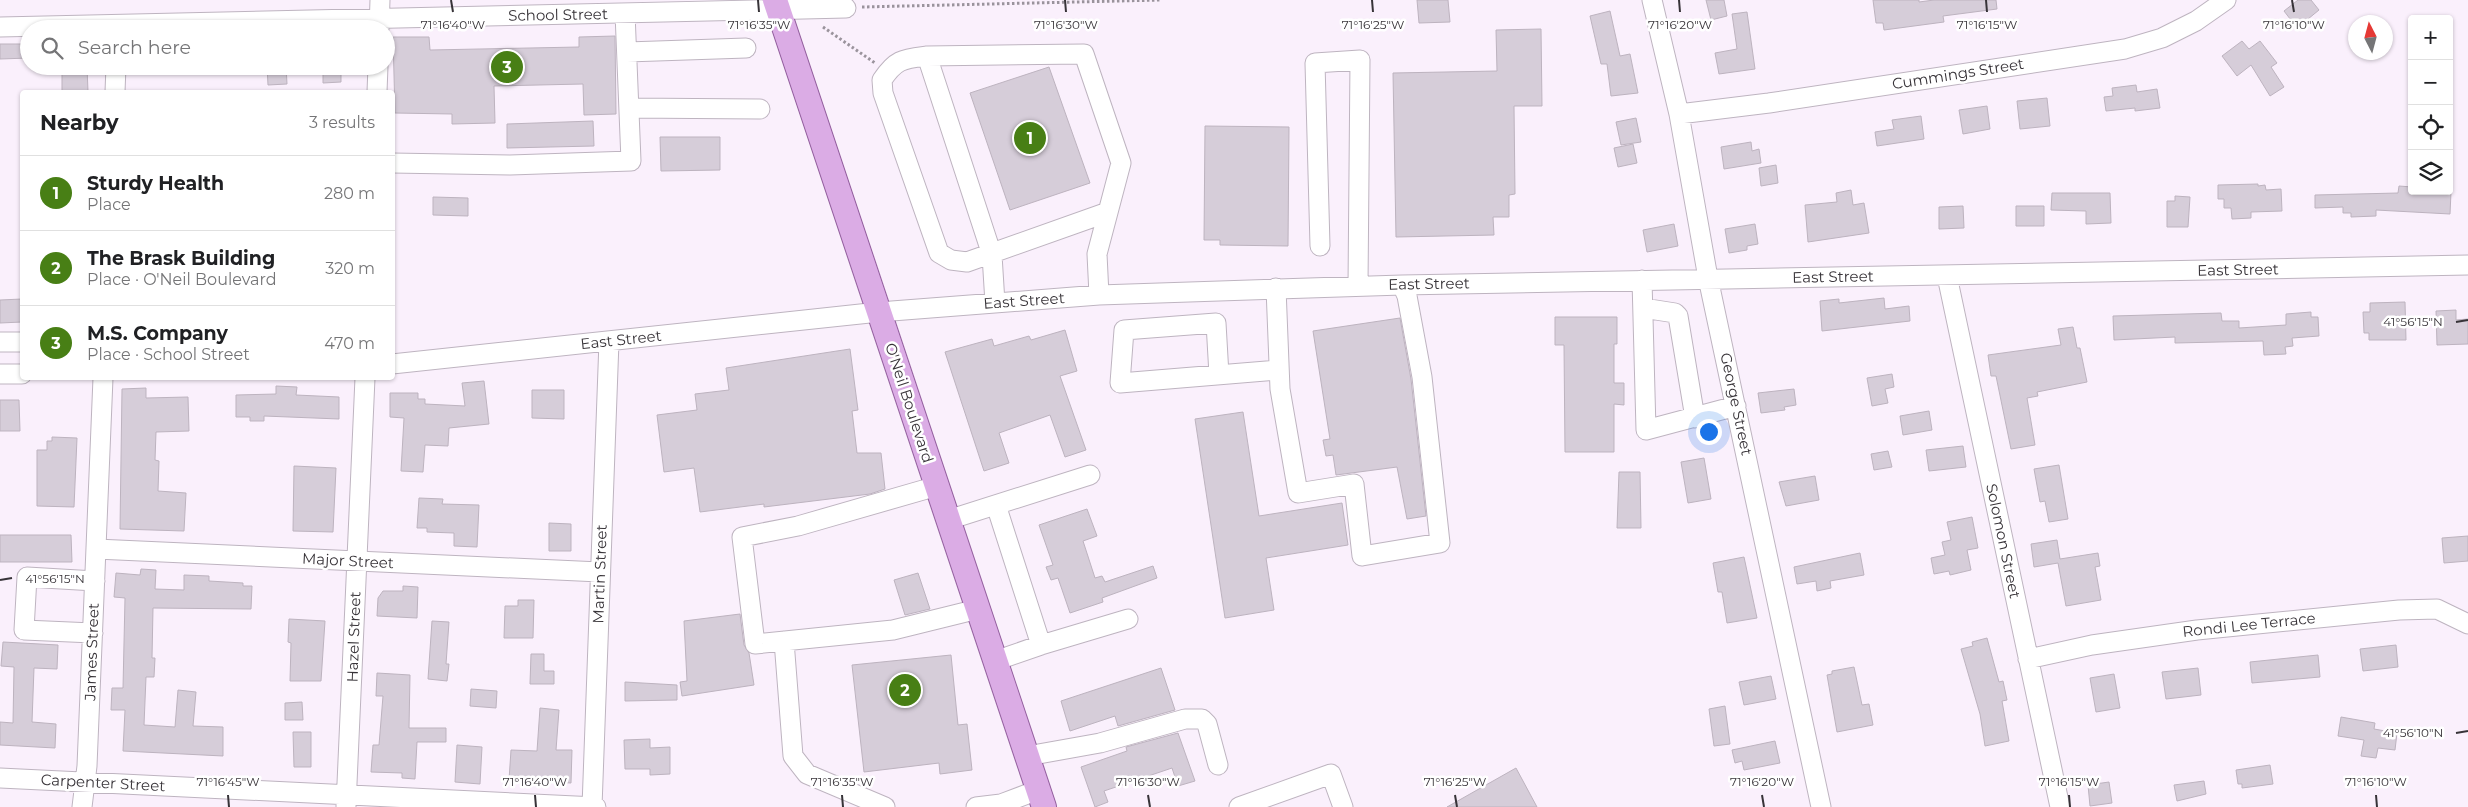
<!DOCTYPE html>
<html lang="en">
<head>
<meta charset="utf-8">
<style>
  body { margin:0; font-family:Montserrat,sans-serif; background:#f6f6f6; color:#202124 }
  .controls { position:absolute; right:15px; top:15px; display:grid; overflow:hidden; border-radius:5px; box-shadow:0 1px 4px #0004 }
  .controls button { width:45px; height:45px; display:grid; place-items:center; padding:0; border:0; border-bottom:1px solid #e0e0e0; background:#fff; color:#202124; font:25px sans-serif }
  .compass { position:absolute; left:2348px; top:15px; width:45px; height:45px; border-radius:50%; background:#fff; box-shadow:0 1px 4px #0004; rotate:354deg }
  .you { position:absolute; left:1708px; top:431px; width:18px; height:18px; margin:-12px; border:4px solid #fff; border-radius:50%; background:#1a73e8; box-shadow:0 0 0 8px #1a73e833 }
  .badge { display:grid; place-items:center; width:32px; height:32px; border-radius:50%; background:#487f15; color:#fff; font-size:16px; font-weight:700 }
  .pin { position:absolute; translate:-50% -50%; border:2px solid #fff; box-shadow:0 1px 5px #0006 }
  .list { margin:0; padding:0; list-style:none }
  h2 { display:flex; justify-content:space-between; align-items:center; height:65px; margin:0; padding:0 20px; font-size:21px }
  h2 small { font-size:16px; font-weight:400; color:#757577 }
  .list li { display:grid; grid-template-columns:32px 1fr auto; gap:15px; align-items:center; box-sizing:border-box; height:75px; padding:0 20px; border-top:1px solid #e0e0e0 }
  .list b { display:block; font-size:19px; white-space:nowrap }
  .list p { margin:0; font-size:16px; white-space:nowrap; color:#757577 }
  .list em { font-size:16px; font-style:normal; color:#757577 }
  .icon { flex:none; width:28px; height:28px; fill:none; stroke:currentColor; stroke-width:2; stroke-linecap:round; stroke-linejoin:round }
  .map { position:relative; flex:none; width:2468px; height:807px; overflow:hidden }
  .search { position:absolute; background:#fff; box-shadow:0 1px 4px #0004; left:20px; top:20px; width:375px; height:55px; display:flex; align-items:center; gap:12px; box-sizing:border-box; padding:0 18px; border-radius:28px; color:#757577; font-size:19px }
  .panel { position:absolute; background:#fff; box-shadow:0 1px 4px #0004; left:20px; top:90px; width:375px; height:290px; border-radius:5px }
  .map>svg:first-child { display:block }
  .building { fill:#d6cdd9; stroke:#bdb3bf }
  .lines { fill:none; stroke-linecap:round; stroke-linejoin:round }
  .minor-casing { stroke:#beb4c0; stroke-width:21 }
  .major-casing { stroke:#925e9d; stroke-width:26 }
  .path { stroke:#9a939c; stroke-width:3; stroke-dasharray:2.5 2.5; stroke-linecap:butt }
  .minor { stroke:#fff; stroke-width:19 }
  .major { stroke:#dbace5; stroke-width:24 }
  .ticks { fill:none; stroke:#373338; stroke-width:2 }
  .labels { text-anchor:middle; stroke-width:5; stroke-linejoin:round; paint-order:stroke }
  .street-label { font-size:15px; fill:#373338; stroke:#fff }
  .ticks-label { font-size:12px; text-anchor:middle; fill:#373338; stroke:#fff; stroke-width:5; stroke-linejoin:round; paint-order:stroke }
</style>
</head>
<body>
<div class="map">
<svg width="2468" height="807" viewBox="0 0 2468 807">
  <rect width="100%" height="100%" fill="#faf0fc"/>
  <path class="building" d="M1417,0H1448L1450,22L1419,23Z
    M1706,0H1724L1727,16L1711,20Z
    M1873,0H1919V2L1934,0H1996L1997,9L1943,16L1944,22L1884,30L1883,23H1876Z
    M2298,0H2311L2319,10L2297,28L2284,11Z
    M1610,11L1620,56L1630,54L1638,93L1611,96L1607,64H1601L1590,16Z
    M1747,12L1755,69L1719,74L1715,53L1737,49L1732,14Z
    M1541,29L1542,106H1514L1515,194L1509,195V217H1493L1494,235L1396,237L1393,73L1497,71L1496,30Z
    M615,36L616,114L584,115L583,84L494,86L495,123L452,124V114L395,113L393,37H429L430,50L579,47V37Z
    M2242,41L2249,49L2260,41L2277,63L2271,67L2284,87L2270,96L2251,65L2237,76L2222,56Z
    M0,44H29V58L0,59Z
    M62,66H87L88,92H62Z
    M267,66H286L287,84L268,85Z
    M323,66H341V82L323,83Z
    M1049,67L1090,183L1010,210L970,93Z
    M2136,85L2137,92L2157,89L2160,108L2135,111V108L2106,111L2104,97L2113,96L2112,88Z
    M2047,98L2050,126L2020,129L2017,101Z
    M1987,106L1990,129L1963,134L1959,110Z
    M1921,116L1924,139L1877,146L1875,132L1894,129L1892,120Z
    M1636,118L1641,142L1621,145L1616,122Z
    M593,121L594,146L507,148V124Z
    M1205,126L1289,127L1288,246L1220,245V240H1204Z
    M660,137H720V170L661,171Z
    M1751,142L1752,151L1759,149L1761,163L1724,169L1721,147Z
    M1633,144L1637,163L1618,167L1614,148Z
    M1776,165L1778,183L1761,186L1759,168Z
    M2258,184V186L2265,185L2266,190L2281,189L2282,211L2251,212V218L2232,219L2231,208H2224V199H2218V185Z
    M2399,186L2412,187V191L2451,192L2450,214L2376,210V216L2351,217V213H2343V207L2315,208V195L2398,193Z
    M1851,190L1853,205L1864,203L1869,233L1808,242L1805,205L1837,202L1836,193Z
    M2052,193H2110L2111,223L2086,224V211L2051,210Z
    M2175,196L2190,197L2188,227H2167V201H2175Z
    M433,197L468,198V216L433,215Z
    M1963,206L1964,228L1939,229V207Z
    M2016,206H2044V226H2016Z
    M1674,224L1678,246L1647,252L1643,230Z
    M1755,224L1758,244L1747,246V250L1729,253L1725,229Z
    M1884,298L1885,309L1909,306L1910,321L1822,331L1820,301L1839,299V303Z
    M22,299V322L0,323V300Z
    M2405,302L2406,340H2369V333H2364L2363,312H2370V303Z
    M2456,310V320L2468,319V344L2437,345L2436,311Z
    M2311,312V317H2318L2319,336L2292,338L2293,346L2285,347L2286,354L2264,355L2263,341L2175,343V337L2114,340L2113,316L2221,313L2222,321H2239V328L2286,325V314Z
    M1555,317H1617V344H1614V383H1624V405L1614,404V452H1565L1564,345H1555Z
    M1400,318L1411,379L1426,516L1407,519L1397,467L1336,475L1333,455L1326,456L1323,440L1330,439L1313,331Z
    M2073,327L2077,348H2080L2087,382L2037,392L2038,396L2027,398L2035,445L2011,449L1996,376H1991L1988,355L2061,345L2058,329Z
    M1065,330L1077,371L1060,376L1086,450L1065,457L1050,415L999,433L1009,463L984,471L945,352L992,339L994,346L1029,336L1031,340Z
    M850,349L858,410L852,411L857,453H881L885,489L870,494L764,507V504L700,512L694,468L664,472L657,415L697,410L695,394L729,390L726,368Z
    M1892,374L1894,387L1885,389L1888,403L1872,406L1867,378Z
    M484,381L489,424L449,428L448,446L425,445L423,472L401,471L404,418L390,417V393H418V399H425V404L465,406L462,383Z
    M276,386L297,387L296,395L339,397V419L264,416V421H250V417H236V395L276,394Z
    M146,388V398L188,397L189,431L156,432L155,460L159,461L158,491L186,493L184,531L120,529L122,389Z
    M1794,389L1796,405L1784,407L1785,410L1761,413L1758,393Z
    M532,390H564V419L532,418Z
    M0,400H19L20,431H0Z
    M1929,411L1932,430L1903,435L1900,416Z
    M1243,412L1259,516L1342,503L1348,545L1266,558L1274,610L1225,618L1195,419Z
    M52,437L77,438L74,507L37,506V450H47V441H52Z
    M1963,446L1966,467L1929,471L1926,450Z
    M1888,451L1892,467L1874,470L1871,454Z
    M1704,458L1711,499L1688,503L1681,462Z
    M2059,465L2068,519L2049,522L2045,501L2040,502L2034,469Z
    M294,466L336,468L333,532L293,531Z
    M1619,472H1640L1641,528H1617Z
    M1815,476L1819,500L1786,506L1779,482Z
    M419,498L443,499L442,504L479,505L477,547L454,546V533L427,532V528H417Z
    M1087,509L1097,536L1083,541L1095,578L1102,576L1105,582L1153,566L1157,578L1102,598L1103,602L1070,613L1058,578L1051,580L1046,567L1053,565L1039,525Z
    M1972,517L1978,548L1967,550L1971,570L1950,575L1949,571L1934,574L1931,558L1945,555L1942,542L1951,540L1947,522Z
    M549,523L571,524V551H549Z
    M0,535H71L72,562H0Z
    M2468,536V561L2444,563L2442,538Z
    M2057,540L2060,559L2098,553L2100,566L2095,567L2101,600L2066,606L2058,563L2034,567L2031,544Z
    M1860,553L1864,575L1830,581L1831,588L1817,591L1816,581L1797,584L1794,567Z
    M1744,557L1757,618L1727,623L1722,592H1718L1713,563Z
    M141,569L156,570L155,589L184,590V575L209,576V581L243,583V586H252L251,609L153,608L152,658H155L154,677H146L144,725L175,727L178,690L196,692L193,726L223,727V756L123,751L125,710H111L112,688H123L125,598L114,597L116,573L140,575Z
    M918,573L930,609L905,615L894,580Z
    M403,586L418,587L417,618L377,616L378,598L383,591H403Z
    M518,600H534L533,638H504L505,606H518Z
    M740,614L744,645L749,653L754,685L682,696L680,682L687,681L684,621Z
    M289,619L325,621L321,681H290L291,643L288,642Z
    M432,621L449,622L446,664H449L447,681L428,679Z
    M1987,638L1999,682L2003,681L2007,700L2002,701L2009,741L1985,746L1980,714L1961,649L1973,646L1972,642Z
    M3,642L58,645L57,669L34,668L32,722L56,724L55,748L0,745V722L13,723L14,667L1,666Z
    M2396,645L2398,667L2363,671L2360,649Z
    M531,654H544V671H554V684H530Z
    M951,655L958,725L967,724L972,770L940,774L939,763L864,772L852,665Z
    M2318,655L2320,677L2252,683L2250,662Z
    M1854,667L1862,705L1869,704L1873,725L1837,732L1827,675L1832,674V671Z
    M1161,668L1175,710L1118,726L1115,716L1070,731L1061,701Z
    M2198,668L2201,695L2166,699L2162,672Z
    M377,673L410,675L409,728H446V742H417L415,779L402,778V773L371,772L373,745H379L383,696H376Z
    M2114,674L2120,708L2096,712L2090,678Z
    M1771,676L1776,699L1744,705L1739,682Z
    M625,682L677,685V700L625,701Z
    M471,689L497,691L496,708L470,706Z
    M302,702L303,720H285V703Z
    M1725,706L1730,744L1714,746L1709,709Z
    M540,708L559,710L556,750H572L571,783L509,780L511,750L537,751Z
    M2341,717L2375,723L2374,729L2397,733L2395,750L2378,748L2376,758L2361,756L2364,740L2338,736Z
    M293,732H311V767H294Z
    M1178,733L1195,781L1178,786L1172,768L1104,791L1108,802L1095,807L1081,767L1127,751L1126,747Z
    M650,739V748L670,747V774L650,775V769H625L624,740Z
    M1775,741L1780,763L1744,770L1742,761L1735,763L1732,750Z
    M457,745L482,747L480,784L455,782Z
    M2270,765L2273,784L2242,788V784H2238L2236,770Z
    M1516,768L1537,807H1447Z
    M2204,781L2206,794L2177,801L2174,785Z
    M2109,782L2112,803L2090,806L2088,785Z"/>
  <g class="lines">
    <defs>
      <path id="minor" d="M1652,0L1679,114L1708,278L1821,807
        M0,27L846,8
        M379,29L380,0
        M627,52L746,48
        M927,56C903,59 896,59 882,80L883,93L939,253L951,260L967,262L1108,212
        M115,92L116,66
        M377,92L378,66
        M629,108L760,109
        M1679,114L1769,103L2125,49L2162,38L2196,21L2226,0
        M392,163L510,165L631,161L625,13
        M1320,246L1315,63L1360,60L1358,286
        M1947,276L2060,807
        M1642,280L1646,430L1736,406
        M1276,288L1280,389L1298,493L1354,484L1362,556L1440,543L1422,377L1407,296L1402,285
        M995,303L992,255L927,56L1084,54L1121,163L1097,254L1099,295
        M1643,308L1675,313L1678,316L1695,418
        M0,342H22
        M392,364L879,312L1099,295L1402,285L2468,265
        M0,374H22
        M1219,375L1216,323L1124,330L1120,383L1278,370
        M937,486L798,526L742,537L755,644L893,630L978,609
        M948,520L1090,475
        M96,549L600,572
        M93,633L24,630L27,577L95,581
        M784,641L793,756L807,774L885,807
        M1041,645L1128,619
        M2028,659L2092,645L2197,630L2399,610L2437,609L2468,624
        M995,661L1041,645L996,505
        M1027,756L1100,743L1185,719H1202L1207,724L1218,765
        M0,778L596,807
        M346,806L365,378
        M82,807L87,766L103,378
        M592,807L609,341
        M976,807L1001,804L1038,790
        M1239,807L1331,774L1343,807"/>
      <path id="major" d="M775,0L1044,807"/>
    </defs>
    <use href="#minor" class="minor-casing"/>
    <use href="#major" class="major-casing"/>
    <path class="path" d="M862,7L1161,0
      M823,27L875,63"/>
    <use href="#minor" class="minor"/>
    <use href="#major" class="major"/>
  </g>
  <path class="ticks" d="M451,0L453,12M758,0L759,12M1065,0L1066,12M1372,0L1373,12M1679,0L1680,12M1986,0L1987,12M2292,0L2294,12M2456,322L2468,320M0,580L12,578M2456,733L2468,731M228,795L229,807M535,795L536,807M842,795L843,807M1148,795L1150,807M1455,795L1457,807M1762,795L1764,807M2069,795L2070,807M2376,795L2377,807"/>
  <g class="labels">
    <g class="street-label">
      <text transform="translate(558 15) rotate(-1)" y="5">School Street</text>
      <text transform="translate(1958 74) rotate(-9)" y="5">Cummings Street</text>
      <text transform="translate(2238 270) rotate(-1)" y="5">East Street</text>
      <text transform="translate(1833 277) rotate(-1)" y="5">East Street</text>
      <text transform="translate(1429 284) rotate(-1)" y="5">East Street</text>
      <text transform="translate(1024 301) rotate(-4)" y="5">East Street</text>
      <text transform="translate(621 340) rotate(-6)" y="5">East Street</text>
      <text transform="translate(909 403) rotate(72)" y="5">O'Neil Boulevard</text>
      <text transform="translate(1736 404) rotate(78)" y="5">George Street</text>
      <text transform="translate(2003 541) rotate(78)" y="5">Solomon Street</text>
      <text transform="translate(348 561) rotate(3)" y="5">Major Street</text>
      <text transform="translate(600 574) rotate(-88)" y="5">Martin Street</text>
      <text transform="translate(2249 625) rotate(-6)" y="5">Rondi Lee Terrace</text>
      <text transform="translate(354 637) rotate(-88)" y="5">Hazel Street</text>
      <text transform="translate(92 652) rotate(-88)" y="5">James Street</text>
      <text transform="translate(103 783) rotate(3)" y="5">Carpenter Street</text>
    </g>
  </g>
  <g class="ticks-label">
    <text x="453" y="29">71°16'40"W</text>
    <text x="759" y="29">71°16'35"W</text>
    <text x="1066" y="29">71°16'30"W</text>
    <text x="1373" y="29">71°16'25"W</text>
    <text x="1680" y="29">71°16'20"W</text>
    <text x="1987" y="29">71°16'15"W</text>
    <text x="2294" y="29">71°16'10"W</text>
    <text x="2413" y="326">41°56'15"N</text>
    <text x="55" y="583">41°56'15"N</text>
    <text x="2413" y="737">41°56'10"N</text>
    <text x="228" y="786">71°16'45"W</text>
    <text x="535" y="786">71°16'40"W</text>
    <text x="842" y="786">71°16'35"W</text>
    <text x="1148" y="786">71°16'30"W</text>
    <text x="1455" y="786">71°16'25"W</text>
    <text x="1762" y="786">71°16'20"W</text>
    <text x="2069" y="786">71°16'15"W</text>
    <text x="2376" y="786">71°16'10"W</text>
  </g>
</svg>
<div class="controls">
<button>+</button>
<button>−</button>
<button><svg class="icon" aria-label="locate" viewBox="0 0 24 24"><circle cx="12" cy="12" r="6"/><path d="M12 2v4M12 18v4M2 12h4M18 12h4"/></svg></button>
<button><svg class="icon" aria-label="layers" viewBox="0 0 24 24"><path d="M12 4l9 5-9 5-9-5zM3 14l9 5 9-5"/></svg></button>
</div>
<svg class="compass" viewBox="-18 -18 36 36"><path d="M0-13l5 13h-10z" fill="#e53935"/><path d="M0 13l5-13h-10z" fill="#757577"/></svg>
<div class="you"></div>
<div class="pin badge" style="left:1030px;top:138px">1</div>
<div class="pin badge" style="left:905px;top:690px">2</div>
<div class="pin badge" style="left:507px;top:67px">3</div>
<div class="search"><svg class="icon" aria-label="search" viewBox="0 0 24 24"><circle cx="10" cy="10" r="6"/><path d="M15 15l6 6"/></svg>Search here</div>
<section class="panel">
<h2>Nearby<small>3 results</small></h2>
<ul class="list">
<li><span class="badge">1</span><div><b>Sturdy Health</b><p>Place</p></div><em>280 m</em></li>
<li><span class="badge">2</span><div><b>The Brask Building</b><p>Place · O'Neil Boulevard</p></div><em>320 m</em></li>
<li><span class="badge">3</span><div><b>M.S. Company</b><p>Place · School Street</p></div><em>470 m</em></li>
</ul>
</section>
</div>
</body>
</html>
